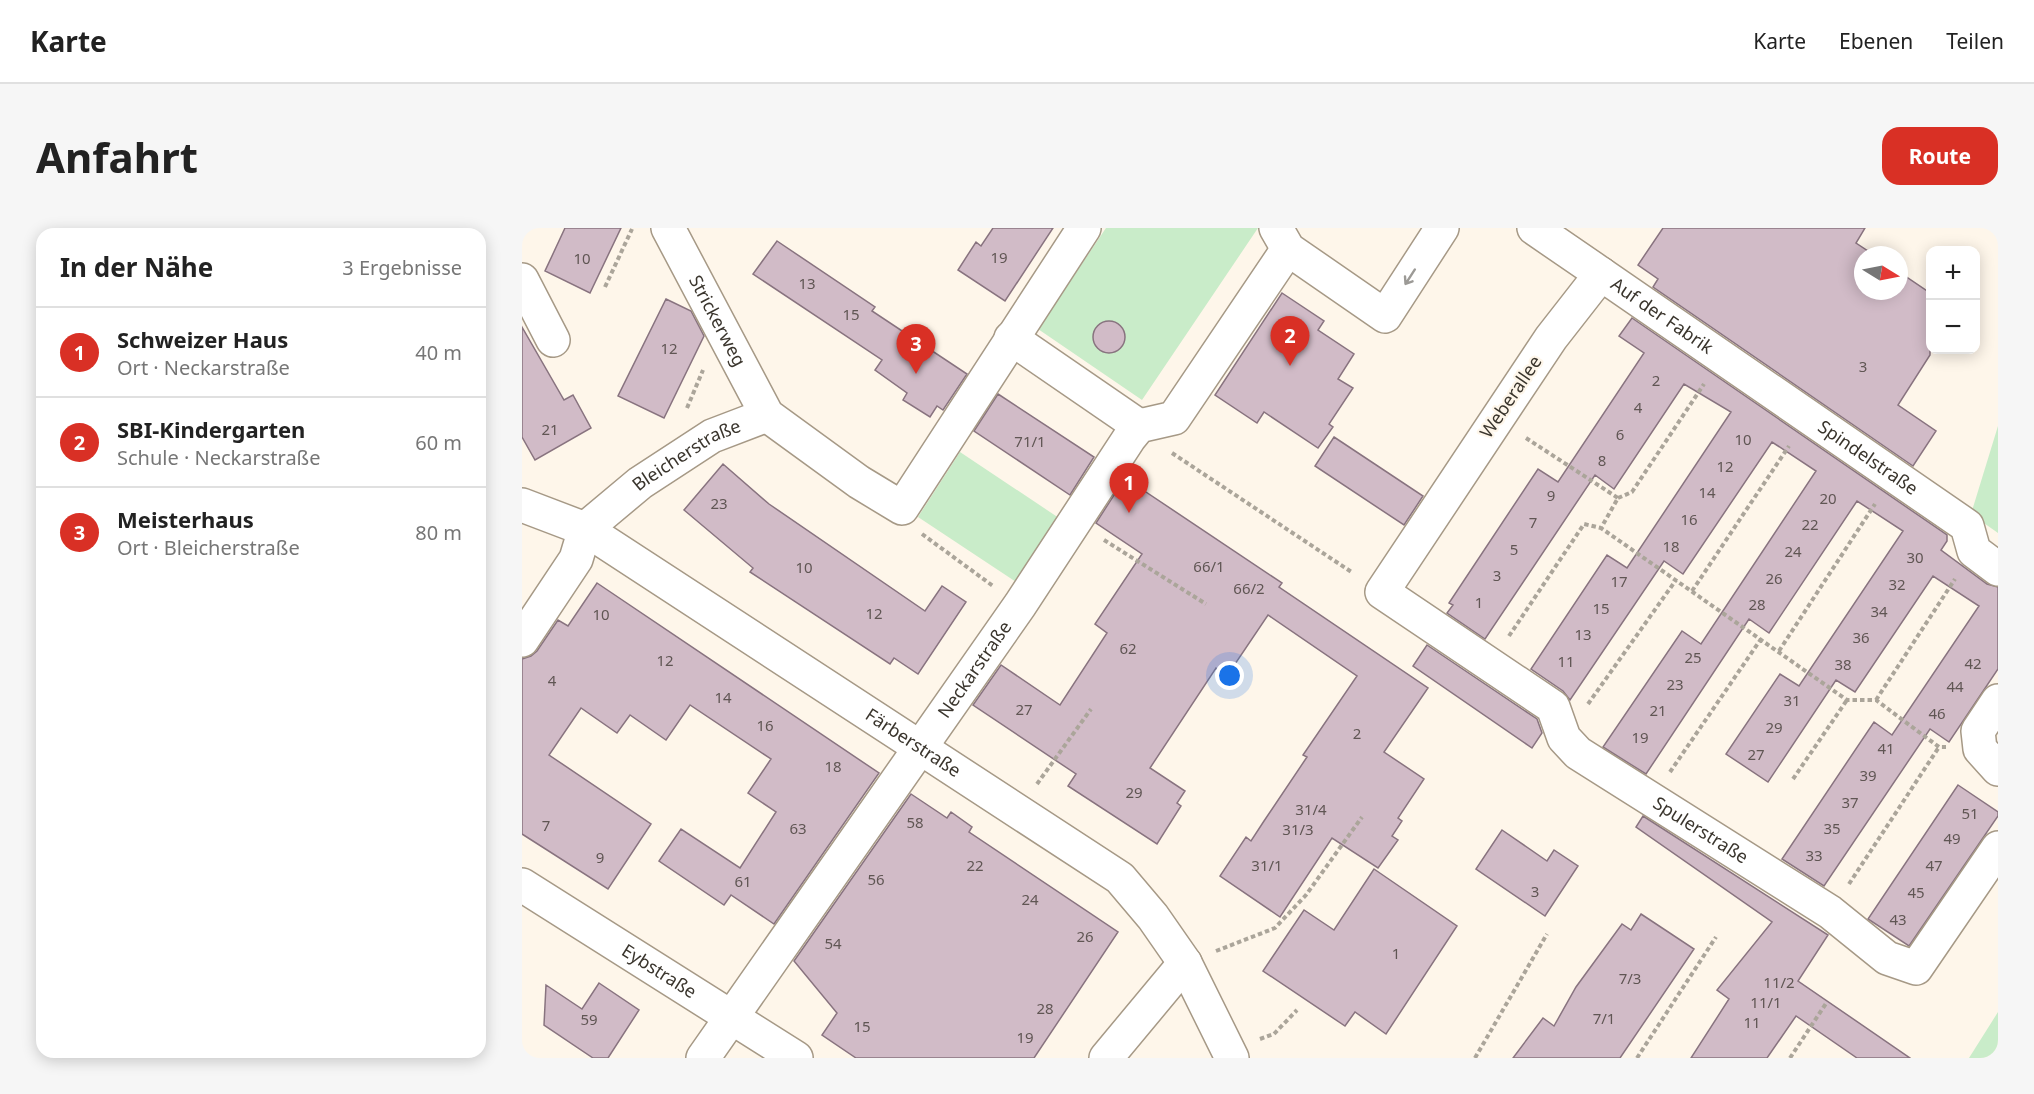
<!DOCTYPE html>
<html lang="de">
<head>
<meta charset="utf-8">
<style>
  body { margin:0; font-family:"Noto Sans",sans-serif; background:#f6f6f6; color:#222 }
  .controls { position:absolute; right:18px; top:18px; display:grid; overflow:hidden; border-radius:12px; box-shadow:0 3px 15px #0003 }
  .controls button { width:54px; height:54px; display:grid; place-items:center; padding:0; border:0; border-bottom:2px solid #e0e0e0; background:#fff; color:#222; font:30px sans-serif }
  .compass { position:absolute; left:1332px; top:18px; width:54px; height:54px; border-radius:50%; background:#fff; box-shadow:0 3px 15px #0003; rotate:100deg }
  .you { position:absolute; left:708px; top:448px; width:21px; height:21px; margin:-15px; border:4px solid #fff; border-radius:50%; background:#1a73e8; box-shadow:0 0 0 9px #1a73e833 }
  .badge { display:grid; place-items:center; width:39px; height:39px; border-radius:50%; background:#d93025; color:#fff; font-size:20px; font-weight:700 }
  .pin { position:absolute; translate:-50% -50px; filter:drop-shadow(0 2px 3px #0008) }
  .pin::after { content:''; position:absolute; top:32px; width:21px; height:18px; background:inherit; clip-path:polygon(0 0,100% 0,50% 100%) }
  .list { margin:0; padding:0; list-style:none }
  h2 { display:flex; justify-content:space-between; align-items:center; height:78px; margin:0; padding:0 24px; font-size:26px }
  h2 small { font-size:20px; font-weight:400; color:#767676 }
  .list li { display:grid; grid-template-columns:39px 1fr auto; gap:18px; align-items:center; box-sizing:border-box; height:90px; padding:0 24px; border-top:2px solid #e0e0e0 }
  .list b { display:block; font-size:22px; white-space:nowrap }
  .list p { margin:0; font-size:20px; white-space:nowrap; color:#767676 }
  .list em { font-size:20px; font-style:normal; color:#767676 }
  .map { position:relative; flex:none; width:1476px; height:830px; overflow:hidden; border-radius:18px }
  header { display:flex; align-items:center; gap:36px; box-sizing:border-box; height:84px; padding:0 30px; background:#fff; border-bottom:2px solid #e0e0e0 }
  header strong { font-size:28px }
  nav { display:flex; gap:33px; margin-inline-start:auto; font-size:21px }
  .intro { display:flex; align-items:center; justify-content:space-between; box-sizing:border-box; height:144px; padding:0 36px }
  h1 { margin:0; font-size:42px }
  .button { padding:15px 27px; border-radius:18px; background:#d93025; color:#fff; font-size:21px; font-weight:700 }
  main { display:flex; gap:36px; padding:0 36px }
  aside { flex:1; background:#fff; border-radius:18px; box-shadow:0 3px 15px #0003 }
  .map>svg:first-child { display:block }
  .green { fill:#c9ecc9 }
  .building { fill:#d1bbc7; stroke:#88737f; stroke-width:1.5 }
  .lines { fill:none; stroke-linecap:round; stroke-linejoin:round }
  .minor-casing { stroke:#a69986; stroke-width:36 }
  .path { stroke:#aba59a; stroke-width:4; stroke-dasharray:4.5 3; stroke-linecap:butt }
  .minor { stroke:#fff; stroke-width:33 }
  .oneway { stroke:#9c9a96 }
  .labels { text-anchor:middle; stroke-width:4.5; stroke-linejoin:round; paint-order:stroke }
  .number-label { font-size:15px; fill:#605654 }
  .street-label { font-size:18px; fill:#3a352d; stroke:#fef6ea }
</style>
</head>
<body>
<header>
<strong>Karte</strong>
<nav><a>Karte</a><a>Ebenen</a><a>Teilen</a></nav>
</header>
<div class="intro"><h1>Anfahrt</h1><a class="button">Route</a></div>
<main>
<aside>
<h2>In der Nähe<small>3 Ergebnisse</small></h2>
<ul class="list">
<li><span class="badge">1</span><div><b>Schweizer Haus</b><p>Ort · Neckarstraße</p></div><em>40 m</em></li>
<li><span class="badge">2</span><div><b>SBI-Kindergarten</b><p>Schule · Neckarstraße</p></div><em>60 m</em></li>
<li><span class="badge">3</span><div><b>Meisterhaus</b><p>Ort · Bleicherstraße</p></div><em>80 m</em></li>
</ul>
</aside>
<div class="map">
<svg width="1476" height="830" viewBox="0 0 1476 830">
  <rect width="100%" height="100%" fill="#fef6ea"/>
  <path class="green" d="M584,0H736L620,172L516,101Z
    M1476,198V305L1449,286Z
    M438,224L540,292L497,356L396,289Z
    M1476,784V830H1447Z"/>
  <path class="building" d="M43,0H99L68,65L23,43Z
    M471,0H531L483,73L436,42L454,14L459,18Z
    M1141,0H1343L1334,15L1352,27H1341V63H1377V44L1408,65V127L1376,177L1414,203L1391,238L1131,59L1136,51L1116,37Z
    M255,13L353,79L350,83L445,146L421,182L415,178L408,189L381,172L385,165L353,142L360,132L231,46Z
    M760,65L802,93L796,102L832,126L816,151L831,160L807,196L811,199L796,220L742,184L735,195L693,167Z
    M144,71L169,83L182,108L142,190L96,168Z
    M1110,90L1425,307V313L1419,322L1465,356L1476,359V441L1427,514L1408,501L1302,658L1260,631L1352,494L1370,507L1457,378L1411,348L1333,464L1314,452L1246,554L1204,526L1258,446L1277,458L1381,303L1335,273L1247,405L1227,391L1124,546L1081,519L1160,403L1179,416L1294,243L1250,214L1161,346L1142,333L1048,472L1041,463L1009,441L1085,327L1105,340L1209,184L1162,156L1092,261L1073,247L963,411L925,385L931,377L927,375L1016,241L1036,254L1122,125L1097,108Z
    M571 109a16 16 0 1 1 32 0a16 16 0 1 1-32 0Z
    M0,99L42,172L51,167L69,200L13,232L0,209Z
    M476,166L572,229L548,267L452,203Z
    M812,209L901,268L882,297L793,238Z
    M201,236L247,276L403,383L420,358L444,374L396,446L372,430L368,436L228,344L231,340L162,282Z
    M603,250L760,355L757,359L906,460L862,524L902,551L876,590L880,593L870,608L876,612L856,640L810,610L758,689L698,648L724,609L729,613L742,593L785,529L781,527L835,448L746,387L705,448L694,440L628,540L663,563L655,575L659,578L635,616L546,558L554,546L451,477L479,437L538,477L585,405L573,396L620,326L574,295Z
    M75,355L357,545L252,696L209,667L202,677L137,633L159,601L218,640L254,584L226,565L249,531L168,477L144,512L108,487L95,505L59,480L27,527L129,596L86,661L0,606V431L9,428L15,423L36,392L46,398Z
    M905,417L1015,491L1020,505L1010,520L891,438Z
    M1436,557L1476,584V588L1387,718L1346,691Z
    M389,566L425,590L429,584L450,599L447,604L596,704L512,830H334L300,807L315,785L272,733Z
    M1121,588L1306,707L1276,753L1388,830H1335L1274,788L1245,830H1169L1207,771L1195,762L1250,694L1114,599Z
    M980,602L1025,633L1032,622L1056,638L1023,688L954,641Z
    M852,641L935,698L864,806L833,784L823,798L741,743L782,682L812,702Z
    M1119,686L1172,721L1098,830H991L1021,790L1032,798L1054,759L1100,696L1109,702Z
    M77,755L117,782L86,830H71L22,797L24,757L60,781Z"/>
  <g class="lines">
    <defs>
      <g id="minor">
        <path id="s1" d="M146,0L245,187L337,254L380,280L562,0"/>
        <path d="M754,0L766,21L863,88L920,0"/>
        <path id="s2" d="M1012,0L1079,46L1029,110L860,364L1031,479L1042,510L1056,525L1308,684L1365,730L1394,740L1476,620"/>
        <path id="s3" d="M1079,46L1445,298L1452,323L1476,341"/>
        <path d="M0,52L31,112"/>
        <path d="M489,110L617,198"/>
        <path id="s4" d="M0,277L63,301L598,650L631,689L663,735L710,830"/>
        <path id="s5" d="M0,412L54,331L63,301L118,255L190,208L245,187"/>
        <path d="M1476,473L1456,503L1458,521L1476,541"/>
        <path id="s6" d="M0,657L274,830"/>
        <path id="s7" d="M181,830L498,377L608,209L617,198L652,190L766,21"/>
        <path d="M584,830L663,735"/>
      </g>
    </defs>
    <use href="#minor" class="minor-casing"/>
    <path class="path" d="M83,59L110,1
      M165,180L181,142
      M1004,210L1096,270L1079,300L1325,472H1354L1417,519H1424
      M650,225L831,345
      M1096,270L1110,264L1182,156
      M400,306L471,358
      M582,312L684,376
      M1170,363L1267,218
      M987,408L1062,296L1079,300
      M1257,423L1353,276
      M1354,472L1433,351
      M1066,476L1154,352
      M1148,544L1239,411
      M1271,551L1325,472
      M515,556L569,481
      M1327,656L1417,519
      M694,723L753,700L784,667L840,589
      M738,811L752,806L775,782
      M953,830L1025,706
      M1115,830L1194,709
      M1268,830L1305,774"/>
    <use href="#minor" class="minor"/>
  </g>
  <defs><path id="oneway-shaft" d="M-6 0H5M1.5-3L5.5 0L1.5 3" fill="none" stroke-width="1.6" stroke-linecap="round" stroke-linejoin="round" transform="scale(1.5)"/></defs>
  <use class="oneway" href="#oneway-shaft" transform="translate(888 49) rotate(123)"/>
  <g class="labels">
    <g class="number-label">
      <text x="477" y="35">19</text>
      <text x="60" y="36">10</text>
      <text x="285" y="61">13</text>
      <text x="329" y="92">15</text>
      <text x="147" y="126">12</text>
      <text x="1341" y="144">3</text>
      <text x="1134" y="158">2</text>
      <text x="1116" y="185">4</text>
      <text x="28" y="207">21</text>
      <text x="1098" y="212">6</text>
      <text x="1221" y="217">10</text>
      <text x="508" y="219">71/1</text>
      <text x="1080" y="238">8</text>
      <text x="1203" y="244">12</text>
      <text x="1185" y="270">14</text>
      <text x="1029" y="273">9</text>
      <text x="1306" y="276">20</text>
      <text x="197" y="281">23</text>
      <text x="1167" y="297">16</text>
      <text x="1011" y="300">7</text>
      <text x="1288" y="302">22</text>
      <text x="1149" y="324">18</text>
      <text x="992" y="327">5</text>
      <text x="1271" y="329">24</text>
      <text x="1393" y="335">30</text>
      <text x="687" y="344">66/1</text>
      <text x="282" y="345">10</text>
      <text x="975" y="353">3</text>
      <text x="1252" y="356">26</text>
      <text x="1097" y="359">17</text>
      <text x="1375" y="362">32</text>
      <text x="727" y="366">66/2</text>
      <text x="957" y="380">1</text>
      <text x="1235" y="382">28</text>
      <text x="1079" y="386">15</text>
      <text x="1357" y="389">34</text>
      <text x="352" y="391">12</text>
      <text x="79" y="392">10</text>
      <text x="1061" y="412">13</text>
      <text x="1339" y="415">36</text>
      <text x="606" y="426">62</text>
      <text x="1171" y="435">25</text>
      <text x="143" y="438">12</text>
      <text x="1044" y="439">11</text>
      <text x="1451" y="441">42</text>
      <text x="1321" y="442">38</text>
      <text x="30" y="458">4</text>
      <text x="1153" y="462">23</text>
      <text x="1433" y="464">44</text>
      <text x="201" y="475">14</text>
      <text x="1270" y="478">31</text>
      <text x="502" y="487">27</text>
      <text x="1136" y="488">21</text>
      <text x="1415" y="491">46</text>
      <text x="243" y="503">16</text>
      <text x="1252" y="505">29</text>
      <text x="835" y="511">2</text>
      <text x="1118" y="515">19</text>
      <text x="1364" y="526">41</text>
      <text x="1234" y="532">27</text>
      <text x="311" y="544">18</text>
      <text x="1346" y="553">39</text>
      <text x="612" y="570">29</text>
      <text x="1328" y="580">37</text>
      <text x="789" y="587">31/4</text>
      <text x="1448" y="591">51</text>
      <text x="393" y="600">58</text>
      <text x="24" y="603">7</text>
      <text x="276" y="606">63</text>
      <text x="1310" y="606">35</text>
      <text x="776" y="607">31/3</text>
      <text x="1430" y="616">49</text>
      <text x="1292" y="633">33</text>
      <text x="78" y="635">9</text>
      <text x="453" y="643">22</text>
      <text x="745" y="643">31/1</text>
      <text x="1412" y="643">47</text>
      <text x="354" y="657">56</text>
      <text x="221" y="659">61</text>
      <text x="1013" y="669">3</text>
      <text x="1394" y="670">45</text>
      <text x="508" y="677">24</text>
      <text x="1376" y="697">43</text>
      <text x="563" y="714">26</text>
      <text x="311" y="721">54</text>
      <text x="874" y="731">1</text>
      <text x="1108" y="756">7/3</text>
      <text x="1257" y="760">11/2</text>
      <text x="1244" y="780">11/1</text>
      <text x="523" y="786">28</text>
      <text x="1082" y="796">7/1</text>
      <text x="67" y="797">59</text>
      <text x="1230" y="800">11</text>
      <text x="340" y="804">15</text>
      <text x="503" y="815">19</text>
    </g>
    <g class="street-label">
      <text dy="6" stroke="none"><textPath href="#s3" startOffset="74">Auf der Fabrik</textPath></text>
      <text dy="6" stroke="none"><textPath href="#s1" startOffset="105">Strickerweg</textPath></text>
      <text transform="translate(989 169) rotate(-56)" y="6">Weberallee</text>
      <text dy="6" stroke="none"><textPath href="#s3" startOffset="324">Spindelstraße</textPath></text>
      <text dy="6" stroke="none"><textPath href="#s5" startOffset="255">Bleicherstraße</textPath></text>
      <text dy="6" stroke="none"><textPath href="#s7" startOffset="474">Neckarstraße</textPath></text>
      <text dy="6" stroke="none"><textPath href="#s4" startOffset="459">Färberstraße</textPath></text>
      <text dy="6" stroke="none"><textPath href="#s2" startOffset="872">Spulerstraße</textPath></text>
      <text dy="6" stroke="none"><textPath href="#s6" startOffset="162">Eybstraße</textPath></text>
    </g>
  </g>
</svg>
<div class="controls">
<button>+</button>
<button>−</button>
</div>
<svg class="compass" viewBox="-18 -18 36 36"><path d="M0-13l5 13h-10z" fill="#e53935"/><path d="M0 13l5-13h-10z" fill="#767676"/></svg>
<div class="you"></div>
<div class="pin badge" style="left:607px;top:285px">1</div>
<div class="pin badge" style="left:768px;top:138px">2</div>
<div class="pin badge" style="left:394px;top:146px">3</div>
</div>
</main>
</body>
</html>
